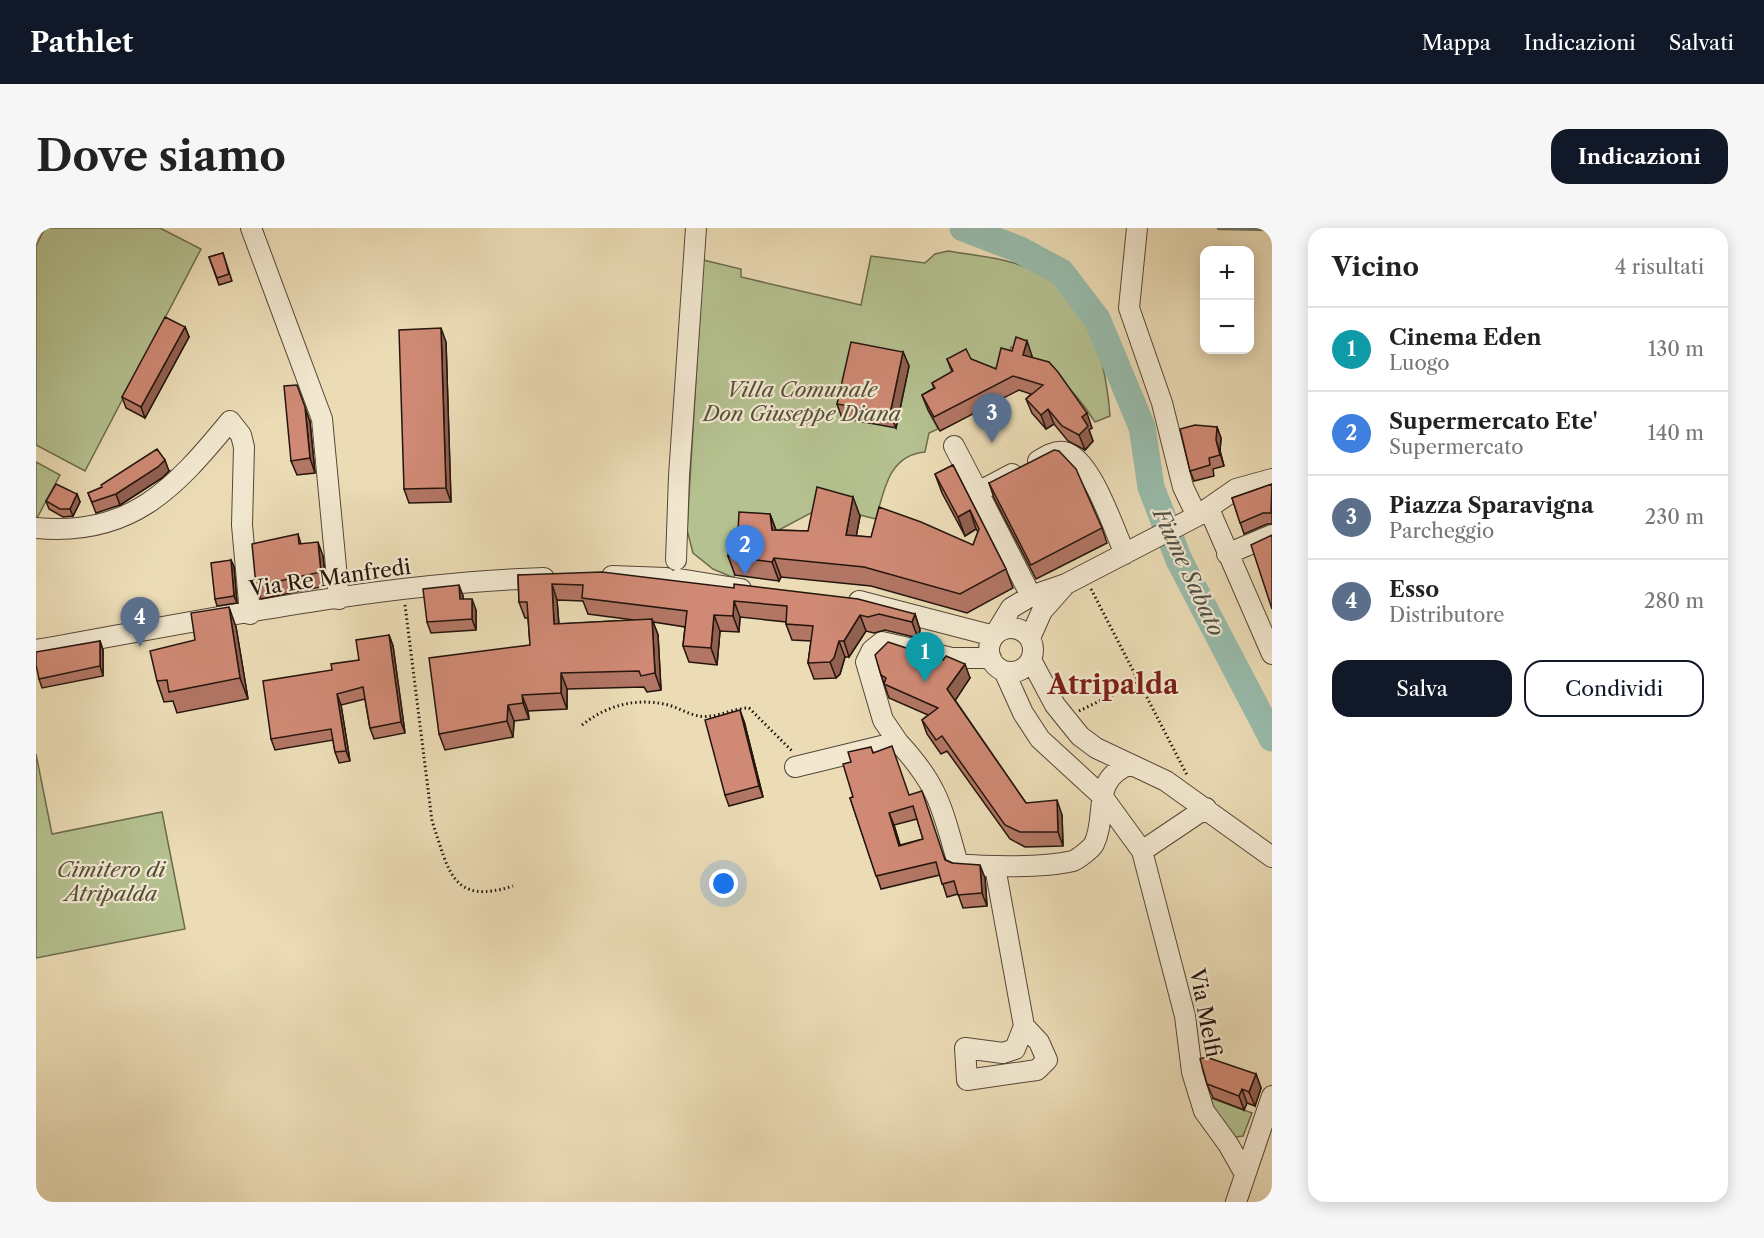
<!DOCTYPE html>
<html lang="it">
<head>
<meta charset="utf-8">
<style>
  body { margin:0; font-family:"Libre Caslon Text",serif; background:#f6f6f6; color:#222 }
  .controls { position:absolute; right:18px; top:18px; display:grid; overflow:hidden; border-radius:12px; box-shadow:0 3px 15px #0003 }
  .controls button { width:54px; height:54px; display:grid; place-items:center; padding:0; border:0; border-bottom:2px solid #e0e0e0; background:#fff; color:#222; font:30px sans-serif }
  .you { position:absolute; left:688px; top:656px; width:21px; height:21px; margin:-15px; border:4px solid #fff; border-radius:50%; background:#1a73e8; box-shadow:0 0 0 9px #1a73e833 }
  .badge { display:grid; place-items:center; width:39px; height:39px; border-radius:50%; background:#111827; color:#fff; font-size:20px; font-weight:700 }
  .pin { position:absolute; translate:-50% -50px; filter:drop-shadow(0 2px 3px #0008) }
  .pin::after { content:''; position:absolute; top:32px; width:21px; height:18px; background:inherit; clip-path:polygon(0 0,100% 0,50% 100%) }
  .list { margin:0; padding:0; list-style:none }
  h2 { display:flex; justify-content:space-between; align-items:center; height:78px; margin:0; padding:0 24px; font-size:26px }
  h2 small { font-size:20px; font-weight:400; color:#767676 }
  .list li { display:grid; grid-template-columns:39px 1fr auto; gap:18px; align-items:center; box-sizing:border-box; height:84px; padding:0 24px; border-top:2px solid #e0e0e0 }
  .list b { display:block; font-size:22px; white-space:nowrap }
  .list p { margin:0; font-size:20px; white-space:nowrap; color:#767676 }
  .list em { font-size:20px; font-style:normal; color:#767676 }
  .actions { display:flex; gap:12px; padding:18px 24px }
  .actions a { flex:1; padding:14px 0; border:2px solid #111827; border-radius:18px; text-align:center; font-size:21px; color:#111827 }
  .actions .main { background:#111827; color:#fff }
  .map { position:relative; flex:none; width:1236px; height:974px; overflow:hidden; border-radius:18px }
  header { display:flex; align-items:center; gap:36px; box-sizing:border-box; height:84px; padding:0 30px; background:#111827; color:#fff }
  header strong { font-size:28px }
  nav { display:flex; gap:33px; margin-inline-start:auto; font-size:21px }
  .intro { display:flex; align-items:center; justify-content:space-between; box-sizing:border-box; height:144px; padding:0 36px }
  h1 { margin:0; font-size:42px }
  .button { padding:15px 27px; border-radius:18px; background:#111827; color:#fff; font-size:21px; font-weight:700 }
  main { display:flex; gap:36px; padding:0 36px }
  aside { flex:1; background:#fff; border-radius:18px; box-shadow:0 3px 15px #0003 }
  .map>svg:first-child { display:block }
  .green { fill:#b5c190; stroke:#6d6b4e; stroke-width:1.5 }
  .lines { fill:none; stroke-linecap:round; stroke-linejoin:round }
  .stream { stroke:#6a796c; stroke-width:4.5 }
  .river { stroke:#98bcac; stroke-width:27 }
  .minor-casing { stroke:#564737; stroke-width:22 }
  .path { stroke:#25150d; stroke-width:3; stroke-dasharray:1.5 3; stroke-linecap:butt }
  .minor { stroke:#f2e8d0; stroke-width:20 }
  .wall { fill:#b27664; stroke:#25150d; stroke-width:1.5; fill-rule:evenodd }
  .shaded-wall { fill:#916051; stroke:#25150d; stroke-width:1.5 }
  .building { fill:#cf8974; stroke:#25150d; stroke-width:1.5; fill-rule:evenodd }
  .labels { text-anchor:middle; stroke-width:4.5; stroke-linejoin:round; paint-order:stroke }
  .park-label { font-size:21px; font-style:italic; fill:#57513b; stroke:#f2e8d0 }
  .street-label { font-size:21px; fill:#25150d; stroke:#f2e8d0 }
  .water-label { font-size:22px; font-style:italic; fill:#4d4f45; stroke:#f2e8d0 }
  .district-label { font-size:27px; font-weight:bold; fill:#7a1f14; stroke:#f2e8d0 }
</style>
</head>
<body>
<header>
<strong>Pathlet</strong>
<nav><a>Mappa</a><a>Indicazioni</a><a>Salvati</a></nav>
</header>
<div class="intro"><h1>Dove siamo</h1><a class="button">Indicazioni</a></div>
<main>
<div class="map">
<svg width="1236" height="974" viewBox="0 0 1236 974">
  <rect width="100%" height="100%" fill="#ebdcb6"/>
  <filter id="stains"><feTurbulence type="fractalNoise" baseFrequency=".00333" numOctaves="4"/><feColorMatrix values="0 0 0 0 .2 0 0 0 0 .09 0 0 0 0 .02 0 0 0 .5 -.17"/></filter>
  <radialGradient id="worn" r=".72"><stop offset=".6" stop-color="#630" stop-opacity="0"/><stop offset="1" stop-color="#630" stop-opacity=".3"/></radialGradient>
  <path class="green" d="M9,0H124L165,21L49,243L0,217V18Z
    M912,23C942,28 973,30 1001,44C1055,69 1070,135 1074,188L1059,194C1038,161 1011,133 975,119L965,156L892,182L902,201L893,205L889,224C853,227 848,262 840,291L788,278L743,302L706,298L698,350L677,341L657,325L651,302L667,32L705,41V49L825,77L835,28L889,35L899,26Z
    M0,234L24,247L1,290H0Z
    M0,526L16,606L126,584L149,701L0,730Z
    M1172,869L1216,885L1207,908L1193,910Z"/>
  <g class="lines">
    <path class="stream" d="M1183,0L1236,1"/>
    <path class="river" d="M927,0L982,21L1025,44L1061,91L1106,199L1115,259L1143,332L1236,510"/>
    <defs>
      <path id="minor" d="M215,0L286,191L303,371
        M1101,0L1093,80L1126,175L1147,259L1161,288
        M918,218L942,264
        M1002,233C1010,228 1018,223 1028,224C1055,229 1078,302 1089,326
        M976,246L942,264L995,368
        M1173,281L1236,426
        M0,300C95,309 139,260 194,193L205,207L208,219L206,297L214,386
        M1191,326L1236,307
        M640,332L643,248L660,0
        M576,348L630,350
        M643,351L705,361
        M823,373L958,408L975,380L995,368L1030,356L1161,288L1200,261L1236,251
        M953 422a22 22 0 1 1 44 0a22 22 0 1 1-44 0Z
        M994,410L1006,383L1030,356
        M0,422C165,393 341,355 508,350
        M995,432L1019,477L1044,508L1060,520L1130,553L1236,629
        M968,443L987,485L1004,511L1066,568L1106,623L1149,788L1156,844L1168,883L1192,916L1209,946
        M862,514L847,492L830,434L836,422L846,414L916,430H955
        M759,539L862,514C903,558 906,580 922,636C953,639 1006,640 1037,633C1042,631 1055,621 1058,616C1072,587 1054,552 1093,537
        M1106,623L1170,580
        M959,639L988,798L979,821L967,825L929,820L931,852L1001,842L1011,832L1003,814L988,798
        M1200,974L1236,868"/>
    </defs>
    <use href="#minor" class="minor-casing"/>
    <path class="path" d="M1055,361L1151,547
      M369,377L396,593C413,642 415,678 477,658
      M1043,483L1103,454
      M546,497C570,478 598,470 628,476C640,478 651,486 663,488C680,491 696,480 713,480L756,523"/>
    <use href="#minor" class="minor"/>
  </g>
  <path class="wall" d="M187,25L196,53L183,57L173,29Z
    M149,99L153,109L109,190L90,180L86,169Z
    M410,114L415,274L373,275L368,261Z
    M976,123L996,128V129L1056,200L1053,202L1057,213L1049,222L1032,213L1018,196L1010,201L996,185L990,171L995,166L983,162L904,203L892,182L886,167L898,160L896,155L916,144L911,131H935L960,141Z
    M867,124L873,138L860,200L806,190L801,176Z
    M274,194L279,245L261,247L255,233Z
    M1181,199L1185,210L1184,223L1188,238L1177,241L1178,248L1158,253L1154,243Z
    M917,237L970,341L977,360L931,385L835,358L745,349L743,353L699,347L692,328L702,304L734,286L740,302L772,303L824,288L820,308L937,317L942,304L940,301L929,308L906,265L899,246Z
    M133,243L126,250L84,277L60,285L52,265Z
    M953,255L1066,300L1071,315L1000,351L958,270Z
    M1236,256V296H1231L1208,306L1196,270Z
    M41,266L44,274L37,288L27,289L13,281L10,273Z
    M262,306L265,316L287,328L290,358L225,371L220,358Z
    M195,332L198,339L201,375L181,378L179,371Z
    M482,347L879,386L884,402L882,410L849,402L838,405L830,403L813,429H809L804,446L800,450L778,451L772,435L775,413L756,412L750,396V394L704,389L703,404L684,403L681,437L653,434L647,418L649,399L617,394L622,407L625,462L611,464L608,459L531,461V481L492,483L493,491L478,493L477,509L409,522L403,506L494,417L492,390H489L483,374ZM521,372L547,373L552,386L598,392L523,396Z
    M427,368V371L440,382V402L395,405L391,394Z
    M200,399L212,471L141,485L137,473L128,474L121,453L159,412Z
    M353,407L357,418L369,505L338,511L334,500L329,471L305,477L314,533L303,535L299,524L297,512L239,522L235,511L296,442L323,432Z
    M64,413L67,422V448L6,460L3,451Z
    M845,447L934,450L919,472L990,575L1026,587L1027,618L989,619L974,611L911,523L905,526L891,506L886,492L892,487L853,470Z
    M708,493L727,569L693,578L689,567Z
    M837,524L873,567L910,632L949,650L951,678L927,680L922,666L911,669L904,647L845,661L814,570L817,569L815,534ZM881,591L887,611L864,617L858,597Z
    M1220,846L1225,860L1219,878L1211,875L1208,882L1177,870L1171,856Z"/>
  <path class="shaded-wall" d="M0,0H5L0,9Z
    M149,99L153,109L109,190L105,179Z
    M405,100L410,114L415,274L410,260Z
    M991,113L996,128L992,142L987,127Z
    M867,124L873,138L860,200L854,186Z
    M269,179L274,194L279,245L274,230Z
    M1012,181L1018,196L1010,201L1005,187Z
    M1051,185L1056,200L1053,202L1057,213L1049,222L1043,207L1046,189Z
    M1181,199L1185,210L1184,223L1188,238L1180,212Z
    M129,232L133,243L126,250L84,277L80,266Z
    M41,266L44,274L37,288L34,281Z
    M817,269L824,288L817,326L810,307Z
    M934,282L940,301L929,308L922,289Z
    M734,286L741,305L736,302Z
    M282,314L287,328L290,358L285,344Z
    M738,330L745,349L743,353L736,334Z
    M195,332L198,339L201,375L198,368Z
    M516,356L521,372L524,412L518,396Z
    M423,357L427,368L428,382L424,371Z
    M436,371L440,382V402L436,391Z
    M698,373L704,389L703,404L697,388Z
    M193,379L200,399L212,471L204,450Z
    M879,386L884,402L882,410L876,394Z
    M678,387L684,403L681,437L675,420Z
    M824,387L830,403L813,429L808,413Z
    M616,391L622,407L625,462L619,445Z
    M353,407L357,418L369,505L365,494Z
    M64,413L67,422V448L64,438Z
    M803,413L809,429L804,446L800,450L794,434Z
    M929,436L934,450L917,476L911,461Z
    M525,445L531,461V481L525,465Z
    M301,466L305,477L314,533L310,523Z
    M486,467L492,483L493,491L487,475Z
    M472,477L478,493L477,509L471,493Z
    M704,482L708,493L727,569L723,558Z
    M1021,572L1026,587L1027,618L1022,604Z
    M853,585L858,597L868,630L863,618Z
    M944,637L949,650L951,678L946,665Z
    M1220,846L1225,860L1219,878L1213,864Z
    M1206,861L1211,875L1208,882L1203,868Z"/>
  <path class="building" d="M187,25L193,46L181,50L173,29Z
    M129,89L149,99L105,179L86,169Z
    M405,100L410,260L368,261L363,102Z
    M980,109L991,113L987,127L1013,134L1022,144L1051,185L1046,189L1052,198L1043,207L1026,198L1012,181L1005,187L990,171L1007,157L977,148L898,189L886,167L899,160L896,155L917,143L911,131L930,121L935,131L960,141L965,120L976,123Z
    M815,114L867,124L854,186L801,176Z
    M261,157L269,179L274,230L255,233L248,158Z
    M1159,197L1181,199L1180,212L1184,227L1173,230L1174,237L1154,243L1144,201Z
    M121,221L129,232L122,239L80,266L56,274L52,265L66,259L65,257Z
    M1018,222L1023,223L1040,241L1066,300L995,337L953,255Z
    M917,237L970,341L924,366L828,339L738,330L736,334L692,328L695,304H702L703,284L734,286L736,302L772,303L781,259L817,269L810,307L835,309L843,279L885,294L937,317L943,301L934,282L922,289L899,246Z
    M20,256L41,266L34,281H24L10,273Z
    M1236,256L1235,285H1227L1204,295L1196,270Z
    M262,306L263,316L282,314L285,344L220,358L216,316Z
    M1236,307V381L1215,317Z
    M195,332L198,368L179,371L175,335Z
    M566,344L698,360V356L706,357L822,371L879,386L876,394L843,386L832,389L824,387L808,413H803L798,430L794,434L772,435L777,398L750,396L751,378L698,373L697,388L678,387L675,420L647,418L651,383L546,370L547,357L516,356L518,396L616,391L619,445L605,448L603,443L525,445V465L486,467L487,475L472,477L471,493L403,506L393,430L494,417L491,374H483L482,347Z
    M423,357L424,371H436V391L391,394L387,361Z
    M193,379L204,450L133,464L131,452L121,453L114,423L159,412L155,385Z
    M353,407L365,494L334,500L327,459L301,466L310,523L299,524L295,501L235,511L227,453L296,442L295,436L323,432L320,412Z
    M64,413V438L3,451L0,437V424Z
    M852,414L907,432L910,428L929,436L911,461L990,575L1021,572L1022,604H984L969,597L906,508L900,512L886,492L902,480L848,456L850,450L845,447L839,427Z
    M704,482L723,558L689,567L669,492Z
    M856,518L873,567L886,563L909,632L916,635L944,637L946,665L922,667L918,653L906,656L900,634L840,648L814,570L817,569L807,536L815,534L812,524L835,519L837,525ZM877,578L887,611L863,618L853,585Z
    M1170,829L1220,846L1213,864L1206,861L1203,868L1171,856L1164,831Z"/>
  <g class="labels">
    <g class="park-label">
      <text x="766" y="169">Villa Comunale<tspan x="766" dy="24">Don Giuseppe Diana</tspan></text>
      <text x="75" y="649">Cimitero di<tspan x="75" dy="24">Atripalda</tspan></text>
    </g>
    <g class="street-label">
      <text transform="translate(294 350) rotate(-8)" y="7">Via Re Manfredi</text>
      <text transform="translate(1169 785) rotate(79)" y="7">Via Melfi</text>
    </g>
    <g class="water-label">
      <text transform="translate(1153 344) rotate(65)" y="8">Fiume Sabato</text>
    </g>
    <g class="district-label">
      <text x="1077" y="466">Atripalda</text>
    </g>
  </g>
  <rect width="100%" height="100%" filter="url(#stains)"/>
  <rect width="100%" height="100%" fill="url(#worn)"/>
</svg>
<div class="controls">
<button>+</button>
<button>−</button>
</div>
<div class="you"></div>
<div class="pin badge" style="left:889px;top:454px;background:#0f9aa8">1</div>
<div class="pin badge" style="left:709px;top:347px;background:#3f7fe0">2</div>
<div class="pin badge" style="left:956px;top:215px;background:#5c6f8a">3</div>
<div class="pin badge" style="left:104px;top:419px;background:#5c6f8a">4</div>
</div>
<aside>
<h2>Vicino<small>4 risultati</small></h2>
<ul class="list">
<li><span class="badge" style="background:#0f9aa8">1</span><div><b>Cinema Eden</b><p>Luogo</p></div><em>130 m</em></li>
<li><span class="badge" style="background:#3f7fe0">2</span><div><b>Supermercato Ete'</b><p>Supermercato</p></div><em>140 m</em></li>
<li><span class="badge" style="background:#5c6f8a">3</span><div><b>Piazza Sparavigna</b><p>Parcheggio</p></div><em>230 m</em></li>
<li><span class="badge" style="background:#5c6f8a">4</span><div><b>Esso</b><p>Distributore</p></div><em>280 m</em></li>
</ul>
<div class="actions"><a class="main">Salva</a><a>Condividi</a></div>
</aside>
</main>
</body>
</html>
